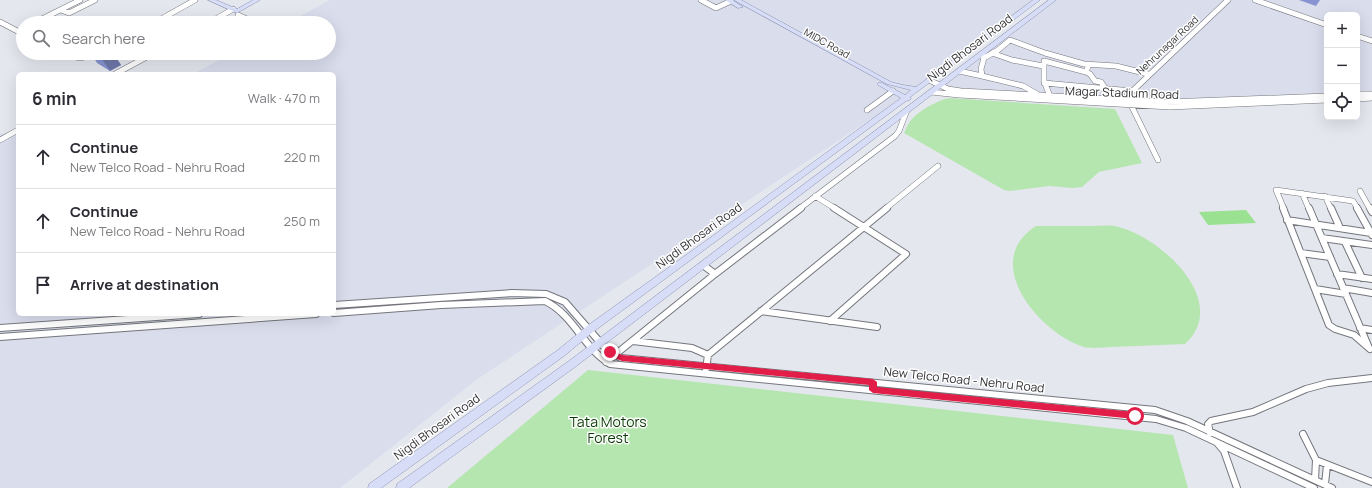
<!DOCTYPE html>
<html lang="en">
<head>
<meta charset="utf-8">
<style>
  body { margin:0; font-family:Manrope,sans-serif; background:#f2f2f3; color:#2b2b33 }
  .controls { position:absolute; right:12px; top:12px; display:grid; overflow:hidden; border-radius:6px; box-shadow:0 4px 16px #0002 }
  .controls button { width:36px; height:36px; display:grid; place-items:center; padding:0; border:0; border-bottom:1px solid #e1e1e2; background:#fff; color:#2b2b33; font:20px sans-serif }
  .stop { position:absolute; width:12px; height:12px; margin:-9px; border:3px solid #e11d48; border-radius:50%; background:#fff }
  .stop.end { background:#e11d48; border-color:#fff; box-shadow:0 1px 4px #0008 }
  .list { margin:0; padding:0; list-style:none }
  h2 { display:flex; justify-content:space-between; align-items:center; height:52px; margin:0; padding:0 16px; font-size:17px }
  h2 small { font-size:13px; font-weight:400; color:#7c7c81 }
  .list li { display:grid; grid-template-columns:26px 1fr auto; gap:12px; align-items:center; box-sizing:border-box; height:64px; padding:0 16px; border-top:1px solid #e1e1e2 }
  .list b { display:block; font-size:15px; white-space:nowrap }
  .list p { margin:0; font-size:13px; white-space:nowrap; color:#7c7c81 }
  .list em { font-size:13px; font-style:normal; color:#7c7c81 }
  .icon { flex:none; width:22px; height:22px; fill:none; stroke:currentColor; stroke-width:2; stroke-linecap:round; stroke-linejoin:round }
  .map { position:relative; flex:none; width:1372px; height:488px; overflow:hidden }
  .search { position:absolute; background:#fff; box-shadow:0 4px 16px #0002; left:16px; top:16px; width:320px; height:44px; display:flex; align-items:center; gap:10px; box-sizing:border-box; padding:0 14px; border-radius:22px; color:#7c7c81; font-size:15px }
  .panel { position:absolute; background:#fff; box-shadow:0 4px 16px #0002; left:16px; top:72px; width:320px; height:244px; border-radius:6px }
  .map>svg:first-child { display:block }
  .built { fill:#d9ddec }
  .green { fill:#b5e6af }
  .water { fill:#9ae191 }
  .lines { fill:none; stroke-linecap:round; stroke-linejoin:round }
  .minor-far1-casing { stroke:#74767c; stroke-width:6 }
  .minor-casing { stroke:#74767c; stroke-width:8 }
  .major-casing { stroke:#8c93af; stroke-width:1 }
  .minor-far1 { stroke:#fff; stroke-width:5 }
  .minor { stroke:#fff; stroke-width:6 }
  .major { fill:#d7ddf7; fill-rule:evenodd }
  .wall { fill:#8894d1 }
  .shaded-wall { fill:#6f78aa }
  .route { fill:#e11d48 }
  .labels { text-anchor:middle; stroke-width:3; stroke-linejoin:round; paint-order:stroke }
  .far-street-label { font-size:10px; fill:#323235; stroke:#fff }
  .street-label { font-size:12px; fill:#323235; stroke:#fff }
  .near-park-label { font-size:14px; fill:#093a04; stroke:#fff }
</style>
</head>
<body>
<div class="map">
<svg width="1372" height="488" viewBox="0 0 1372 488">
  <rect width="100%" height="100%" fill="#e5e7ef"/>
  <path class="built" d="M330,0H1036L918,88L476,380L340,488H0V134L18,132V314H334V74H193L232,53H329V23H287Z
    M1056,0H1372V94L1357,95V15H1327V95L1204,98L1099,97L942,87Z"/>
  <path class="green" d="M949,98L1115,109L1142,163L1099,172L1082,187L1072,188L1049,186L1010,191L1004,190L904,133C906,129 908,123 912,119C919,111 938,100 949,98Z
    M1036,226C1054,226 1072,226 1091,226C1099,226 1108,225 1115,226C1159,235 1232,301 1185,344C1161,345 1136,346 1112,347C1104,347 1092,349 1084,347C1040,334 979,262 1036,226Z
    M588,370L1173,435L1188,488H447Z"/>
  <path class="water" d="M1246,210L1256,223L1208,225L1199,212Z"/>
  <g class="lines">
    <defs>
      <path id="minor-far1" d="M701,0L716,8L731,1
        M1255,0L1327,25
        M61,10L69,13L95,0
        M238,15L256,23
        M0,22L23,34
        M34,23L80,0
        M154,23L195,0
        M209,23L233,9
        M1357,36L1372,41
        M61,53L80,58L100,53
        M217,53L219,54
        M992,53L1012,60L1043,66
        M982,55L984,58L981,69L982,76L1023,86L1037,94
        M984,58L998,50L1010,40L1045,53L1084,64L1116,66L1148,74
        M959,71L982,76
        M1086,72L1090,74L1095,81L1101,82L1105,88
        M115,74L154,53
        M929,80L948,89L961,91L1167,102L1327,96
        M1044,83L1132,91
        M931,92L959,95L1170,107L1327,100
        M1357,94H1372
        M1051,99L1044,81V61L1086,72L1089,64
        M1357,99L1372,98
        M1122,101L1228,0
        M1131,105L1158,160
        M867,110L893,91
        M0,140L18,130
        M1360,191L1370,209
        M1302,193L1309,209
        M815,196L836,209
        M1325,196L1331,209
        M799,209L895,136L899,131L907,110
        M885,209L938,166
        M1284,209L1276,190L1353,201L1358,209"/>
      <path id="minor" d="M1283,208L1329,325L1335,329L1354,335L1370,349
        M1309,208L1369,348
        M1331,208L1340,228
        M1357,208L1372,235
        M1370,208L1372,212
        M1287,220L1371,233
        M1322,238L1372,245
        M1345,242L1362,278
        M1301,253L1330,257
        M703,265L715,274
        M1337,274L1372,279
        M1343,288L1372,293
        M1315,289L1346,294
        M334,305L512,293L546,294L565,302L606,349L621,358L1155,410L1187,421L1332,488
        M761,311L877,327
        M334,313L441,305L545,301C574,315 583,348 610,364L1156,419L1186,428L1314,488
        M830,321L906,254L834,208
        M0,328L199,314
        M1360,328L1372,330
        M0,337L316,314
        M633,341L692,348L708,355
        M606,362L715,274L801,208
        M706,369L708,355L887,208
        M1210,433L1208,424L1211,421L1253,412L1306,389L1328,383L1372,378
        M1303,434L1316,460L1315,480
        M1218,444L1224,451L1237,488
        M1316,460L1372,482
        M1325,484L1327,465"/>
      <path id="major" d="M208,0H216L237,9L253,0H260L237,13Z
        M725,0H732L743,7L738,8Z
        M734,0H741L891,82L903,85L916,87L1033,0H1040L910,97L911,99L910,100L906,101L593,332L564,356L381,488H368L369,484L558,350L587,326L714,235L901,98L878,85V83H882L905,95L911,90L887,84Z
        M1049,0H1056L575,367L409,488H396L397,484L569,361Z"/>
    </defs>
    <use href="#minor-far1" class="minor-far1-casing"/>
    <use href="#minor" class="minor-casing"/>
    <use href="#major" class="major-casing"/>
    <use href="#minor-far1" class="minor-far1"/>
    <use href="#minor" class="minor"/>
    <use href="#major" class="major"/>
  </g>
  <path class="wall" d="M1299,0H1320L1316,6Z
    M91,53H113L121,65L110,71L97,63Z"/>
  <path class="shaded-wall" d="M98,53H113L121,65L110,71Z"/>
  <path class="route" d="M610,349L622,355L873,379L877,382V387L1135,412L1139,416L1135,419L873,393L869,390V385L622,361L607,355L606,352Z"/>
  <g class="labels">
    <g class="far-street-label">
      <text transform="translate(827 43) rotate(29)" y="4">MIDC Road</text>
      <text transform="translate(1167 45) rotate(-43)" y="4">Nehrunagar Road</text>
    </g>
    <g class="street-label">
      <text transform="translate(970 48) rotate(-37)" y="4">Nigdi Bhosari Road</text>
      <text transform="translate(1122 93) rotate(2)" y="4">Magar Stadium Road</text>
      <text transform="translate(699 236) rotate(-36)" y="4">Nigdi Bhosari Road</text>
      <text transform="translate(964 380) rotate(6)" y="4">New Telco Road - Nehru Road</text>
      <text transform="translate(437 427) rotate(-36)" y="4">Nigdi Bhosari Road</text>
    </g>
    <g class="near-park-label">
      <text x="608" y="427">Tata Motors<tspan x="608" dy="16">Forest</tspan></text>
    </g>
  </g>
</svg>
<div class="controls">
<button>+</button>
<button>−</button>
<button><svg class="icon" aria-label="locate" viewBox="0 0 24 24"><circle cx="12" cy="12" r="6"/><path d="M12 2v4M12 18v4M2 12h4M18 12h4"/></svg></button>
</div>
<div class="stop" style="left:1135px;top:416px"></div>
<div class="stop end" style="left:610px;top:352px"></div>
<div class="search"><svg class="icon" aria-label="search" viewBox="0 0 24 24"><circle cx="10" cy="10" r="6"/><path d="M15 15l6 6"/></svg>Search here</div>
<section class="panel">
<h2>6 min<small>Walk · 470 m</small></h2>
<ul class="list">
<li><svg class="icon" aria-label="ahead" viewBox="0 0 24 24"><path d="M12 20V5M6 11l6-6 6 6"/></svg><div><b>Continue</b><p>New Telco Road - Nehru Road</p></div><em>220 m</em></li>
<li><svg class="icon" aria-label="ahead" viewBox="0 0 24 24"><path d="M12 20V5M6 11l6-6 6 6"/></svg><div><b>Continue</b><p>New Telco Road - Nehru Road</p></div><em>250 m</em></li>
<li><svg class="icon" aria-label="arrive" viewBox="0 0 24 24"><path d="M6 21V4h12l-3 4 3 4H6"/></svg><div><b>Arrive at destination</b></div></li>
</ul>
</section>
</div>
</body>
</html>
